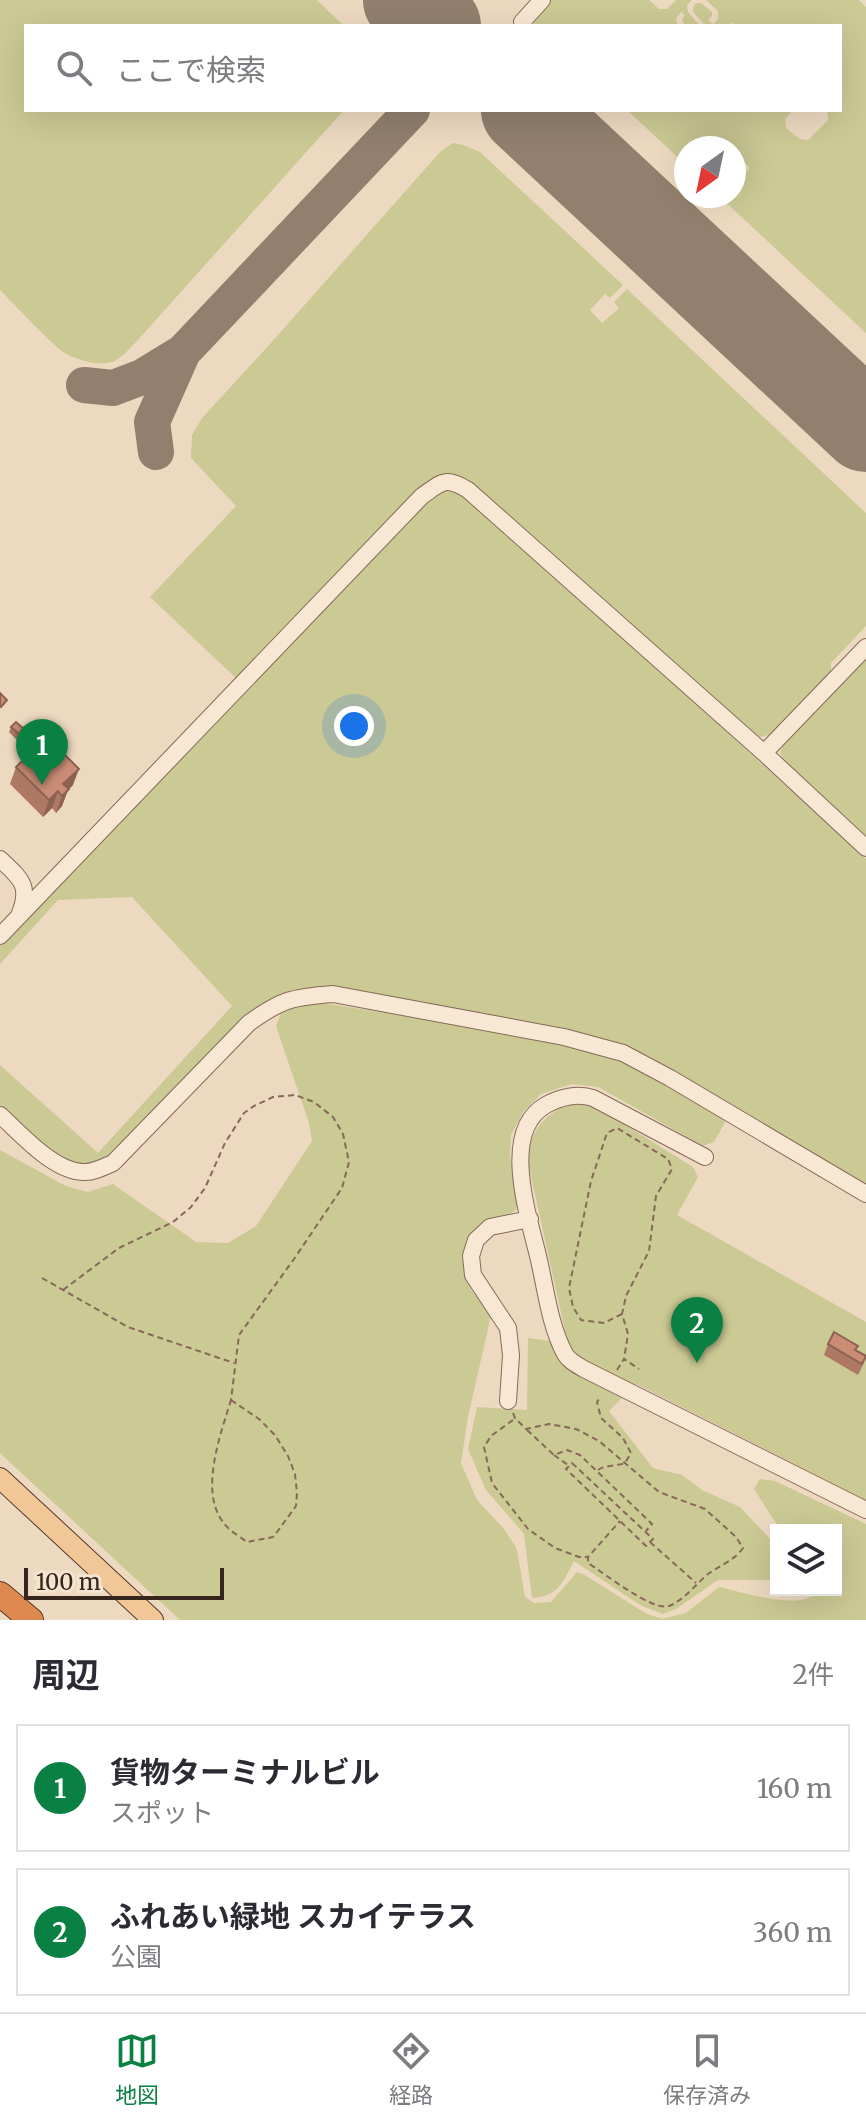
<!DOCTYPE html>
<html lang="ja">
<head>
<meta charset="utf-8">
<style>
  body { margin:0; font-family:Merriweather,"Noto Sans JP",serif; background:#f7f7f7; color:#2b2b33 }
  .controls { position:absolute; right:24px; bottom:24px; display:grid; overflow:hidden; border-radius:0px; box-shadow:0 8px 32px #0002 }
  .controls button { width:72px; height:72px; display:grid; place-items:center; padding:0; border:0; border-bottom:2px solid #e1e1e2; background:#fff; color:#2b2b33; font:40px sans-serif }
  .compass { position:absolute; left:674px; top:136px; width:72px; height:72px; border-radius:50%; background:#fff; box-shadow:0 8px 32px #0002; rotate:213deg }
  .scale { position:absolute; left:24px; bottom:20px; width:200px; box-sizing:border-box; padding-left:8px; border:4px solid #36251d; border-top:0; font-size:22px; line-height:28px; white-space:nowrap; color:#36251d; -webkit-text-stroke:6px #f5e4cf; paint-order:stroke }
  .you { position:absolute; left:354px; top:726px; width:28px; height:28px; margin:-20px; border:6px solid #fff; border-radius:50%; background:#1a73e8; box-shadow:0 0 0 12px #1a73e833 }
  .badge { display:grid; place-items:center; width:52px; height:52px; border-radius:50%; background:#0b8043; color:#fff; font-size:26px; font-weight:700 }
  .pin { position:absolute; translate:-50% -66px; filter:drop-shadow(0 2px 4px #0008) }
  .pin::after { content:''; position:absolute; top:42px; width:28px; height:24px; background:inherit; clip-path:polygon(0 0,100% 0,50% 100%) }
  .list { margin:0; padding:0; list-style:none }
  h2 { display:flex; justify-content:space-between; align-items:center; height:104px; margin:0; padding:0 32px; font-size:34px }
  h2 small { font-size:26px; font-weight:400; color:#7c7c81 }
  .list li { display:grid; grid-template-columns:52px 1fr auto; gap:24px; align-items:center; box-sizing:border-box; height:128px; margin:0 16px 16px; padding:0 16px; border:2px solid #e1e1e2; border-radius:0px }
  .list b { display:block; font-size:30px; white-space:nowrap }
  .list p { margin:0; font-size:26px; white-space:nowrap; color:#7c7c81 }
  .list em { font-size:26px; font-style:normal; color:#7c7c81 }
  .icon { flex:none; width:44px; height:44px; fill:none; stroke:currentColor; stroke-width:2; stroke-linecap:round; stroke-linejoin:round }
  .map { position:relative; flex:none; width:866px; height:1620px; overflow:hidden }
  .search { position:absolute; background:#fff; box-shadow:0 8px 32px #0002; left:24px; right:24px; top:24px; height:88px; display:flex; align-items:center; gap:20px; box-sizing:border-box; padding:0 28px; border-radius:0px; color:#7c7c81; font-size:30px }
  .sheet { height:392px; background:#fff }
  nav { display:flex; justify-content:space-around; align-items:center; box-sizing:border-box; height:112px; border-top:2px solid #e1e1e2; background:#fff; font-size:22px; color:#7c7c81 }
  nav a { display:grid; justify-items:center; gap:4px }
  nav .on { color:#0b8043 }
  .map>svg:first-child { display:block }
  .green { fill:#cbc994 }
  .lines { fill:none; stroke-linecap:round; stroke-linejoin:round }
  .taxiway { stroke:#927f6e; stroke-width:36 }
  .runway { stroke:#927f6e; stroke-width:90 }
  .minor-casing { stroke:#866958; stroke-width:18 }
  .major-casing { stroke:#54392d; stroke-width:22 }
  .highway-casing { stroke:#54392d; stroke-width:26 }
  .path { stroke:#866958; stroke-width:2; stroke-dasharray:6 4; stroke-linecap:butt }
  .minor { stroke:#f8e7d3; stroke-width:16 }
  .major { stroke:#f1c797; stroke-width:20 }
  .highway { stroke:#dd8950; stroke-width:24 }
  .wall { fill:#af7865 }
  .shaded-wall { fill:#8e6253 }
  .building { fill:#cb8c76; stroke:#8e6253; stroke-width:2 }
</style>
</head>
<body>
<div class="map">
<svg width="866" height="1620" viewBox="0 0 866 1620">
  <rect width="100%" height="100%" fill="#edd9c0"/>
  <path class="green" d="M0,0H317L344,26H26V110H344L136,342C129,349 121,359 112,362C98,366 75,360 63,352C43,336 19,309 0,290Z
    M551,0H649L659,9H667L676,0H692L687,5L688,12L700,26H685L682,19L685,15L681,12L676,18L678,26H537L532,21Z
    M706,0H859L866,7V333L719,196H734V182H736L750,168L736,154L734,156V148H686V165L627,110H769L773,113L774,110H793L785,119L786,128L800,139L808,140L828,120L827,110H840V26H736L732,22L728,26H706L693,12V7L696,3H701L712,12V16L708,20L713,24L718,19V11Z
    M453,143L463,145L480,152L623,285L610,298L605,294L590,310L602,323L619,308L614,302L627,289L866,513V626L831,663V673L773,734L760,737L748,730L468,479L453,476L238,680L150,597L236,506L191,458L192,435L202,418L271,343L440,152Z
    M460,489L866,859V1189L634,1053L342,989L291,990L269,1001L112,1156C101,1161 87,1169 75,1166C45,1158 23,1127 0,1107V1065L98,1153L232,1006L132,897L58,900L0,964V946L437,490Z
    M866,654V839L787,766L780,753L784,742Z
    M310,1001L522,1034L622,1057L719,1114L725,1122L714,1142L703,1146L598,1087L572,1084L541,1094L523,1112L511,1135L510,1157L518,1200L516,1210L471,1236L462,1255L465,1276L472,1291L492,1311L468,1417L461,1463L477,1500L504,1529L517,1549L525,1597L534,1603L551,1602L577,1572L585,1575L645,1613L662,1619L686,1613L719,1587C741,1592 777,1603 800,1600C813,1598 823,1590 836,1590V1530H782L777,1525L754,1489L760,1479L775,1481L866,1524V1620H180L0,1453V1150L66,1186L88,1192L113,1184L196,1242L228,1243L256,1226L312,1141L309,1123L276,1026L283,1008Z
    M569,1102L598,1108L693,1167L698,1177L677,1215L866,1322V1500L636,1384L609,1411L653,1468L682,1475L702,1490L740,1507L776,1545V1580H718L676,1609L663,1614L640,1605L574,1561C562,1583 559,1596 532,1598L524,1534L486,1490L468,1449L477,1407L527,1410L528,1338L550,1341L565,1331L527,1158C535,1124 540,1121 569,1102Z"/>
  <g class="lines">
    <path class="taxiway" d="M409,1L422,26
      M84,385L113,388L142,377L183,352L412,110
      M156,452L152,422L183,352"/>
    <path class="runway" d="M408,0L436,26
      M526,110L866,427"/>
    <defs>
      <path id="minor" d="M522,22L542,0
        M764,753L866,647
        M0,859C20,878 31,885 20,913
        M0,936L422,496C442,482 445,476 468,490L764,753L866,848
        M0,1115C21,1134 53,1171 83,1172C92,1173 104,1167 113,1163L249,1023C282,999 293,997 333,994L564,1037L623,1053L670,1078L866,1194
        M705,1157L593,1098C578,1093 560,1097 546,1105C499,1131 529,1217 539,1260C546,1291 550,1326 565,1354C569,1361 577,1365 584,1369L866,1510
        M508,1401L511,1355L508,1328L473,1275L471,1256L476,1240L490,1227L530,1219"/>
      <path id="major" d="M0,1478L153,1620"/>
      <path id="highway" d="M0,1594L31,1620"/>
    </defs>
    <use href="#minor" class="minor-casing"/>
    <use href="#major" class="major-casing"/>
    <use href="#highway" class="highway-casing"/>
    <path class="path" d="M42,1278L128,1327L234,1363
      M63,1290L119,1248L173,1222L191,1207L205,1188L225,1143L244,1113L254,1106L273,1097L295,1095L314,1102L333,1117L343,1134L349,1162L342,1188L294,1259L239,1335L231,1400
      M622,1314L604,1323L581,1320L573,1307L569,1288L591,1181L607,1133L617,1128L668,1159L672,1169L656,1196L649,1251L626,1296L622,1314L628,1334L624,1359
      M617,1370L624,1359L639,1369
      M231,1400L259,1419L275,1435L288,1456L295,1474L297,1493L296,1506L277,1532L273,1537L247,1542C239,1536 228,1530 223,1522C199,1491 221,1433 231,1400Z
      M513,1413L515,1418L526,1429L549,1424L576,1429L599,1441L659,1492L705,1509L736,1537L743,1548C734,1561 720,1565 708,1574C696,1584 684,1600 669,1606C653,1612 604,1573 588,1563V1557L620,1521
      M513,1420L491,1436L484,1447L492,1483L528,1529L555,1548L579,1557H587
      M527,1430L554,1455L567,1450L580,1455L652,1524L646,1531
      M554,1455L568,1465
      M572,1463L653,1539L646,1546L566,1469Z
      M598,1470C605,1465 617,1466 625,1463L631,1453L623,1438L601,1418L597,1402L601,1396
      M650,1542L696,1583"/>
    <use href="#minor" class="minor"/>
    <use href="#major" class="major"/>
    <use href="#highway" class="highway"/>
  </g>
  <path class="wall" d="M11,727L25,730L23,736L18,741L9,732Z
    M16,767L73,785L68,790L62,806L56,813L52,808L43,817L10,784Z
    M828,1344L856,1350L866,1356L862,1367L858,1375L824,1355Z"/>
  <path class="shaded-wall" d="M79,769L73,785L68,790L62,806L56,813L62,796L63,784Z
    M58,791L52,808L43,817L49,800Z"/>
  <path class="building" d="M0,693L7,700L1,707L0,706Z
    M16,722L25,730L20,735L11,727Z
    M47,737L79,769L63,784L69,789L62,796L58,791L49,800L16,767Z
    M834,1332L858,1346L855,1350L866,1356L862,1364L828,1344Z"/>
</svg>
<div class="controls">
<button><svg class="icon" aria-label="layers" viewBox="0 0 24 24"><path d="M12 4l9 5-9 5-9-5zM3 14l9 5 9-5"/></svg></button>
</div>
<svg class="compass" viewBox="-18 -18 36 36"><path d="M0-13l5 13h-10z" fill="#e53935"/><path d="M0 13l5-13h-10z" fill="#7c7c81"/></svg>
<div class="scale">100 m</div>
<div class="you"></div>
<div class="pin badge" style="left:42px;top:785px">1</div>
<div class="pin badge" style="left:697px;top:1363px">2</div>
<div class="search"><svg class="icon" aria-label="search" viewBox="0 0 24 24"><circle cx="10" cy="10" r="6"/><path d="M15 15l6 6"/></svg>ここで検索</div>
</div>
<section class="sheet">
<h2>周辺<small>2件</small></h2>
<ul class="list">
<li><span class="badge">1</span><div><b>貨物ターミナルビル</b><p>スポット</p></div><em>160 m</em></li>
<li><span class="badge">2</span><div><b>ふれあい緑地 スカイテラス</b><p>公園</p></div><em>360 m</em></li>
</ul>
</section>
<nav>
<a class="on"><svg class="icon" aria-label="map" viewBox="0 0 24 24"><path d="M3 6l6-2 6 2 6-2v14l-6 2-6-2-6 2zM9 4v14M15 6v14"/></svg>地図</a>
<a><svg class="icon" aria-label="directions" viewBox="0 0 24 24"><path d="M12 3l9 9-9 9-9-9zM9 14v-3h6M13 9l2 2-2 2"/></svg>経路</a>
<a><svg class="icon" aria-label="saved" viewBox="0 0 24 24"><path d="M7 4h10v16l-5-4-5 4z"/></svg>保存済み</a>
</nav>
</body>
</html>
